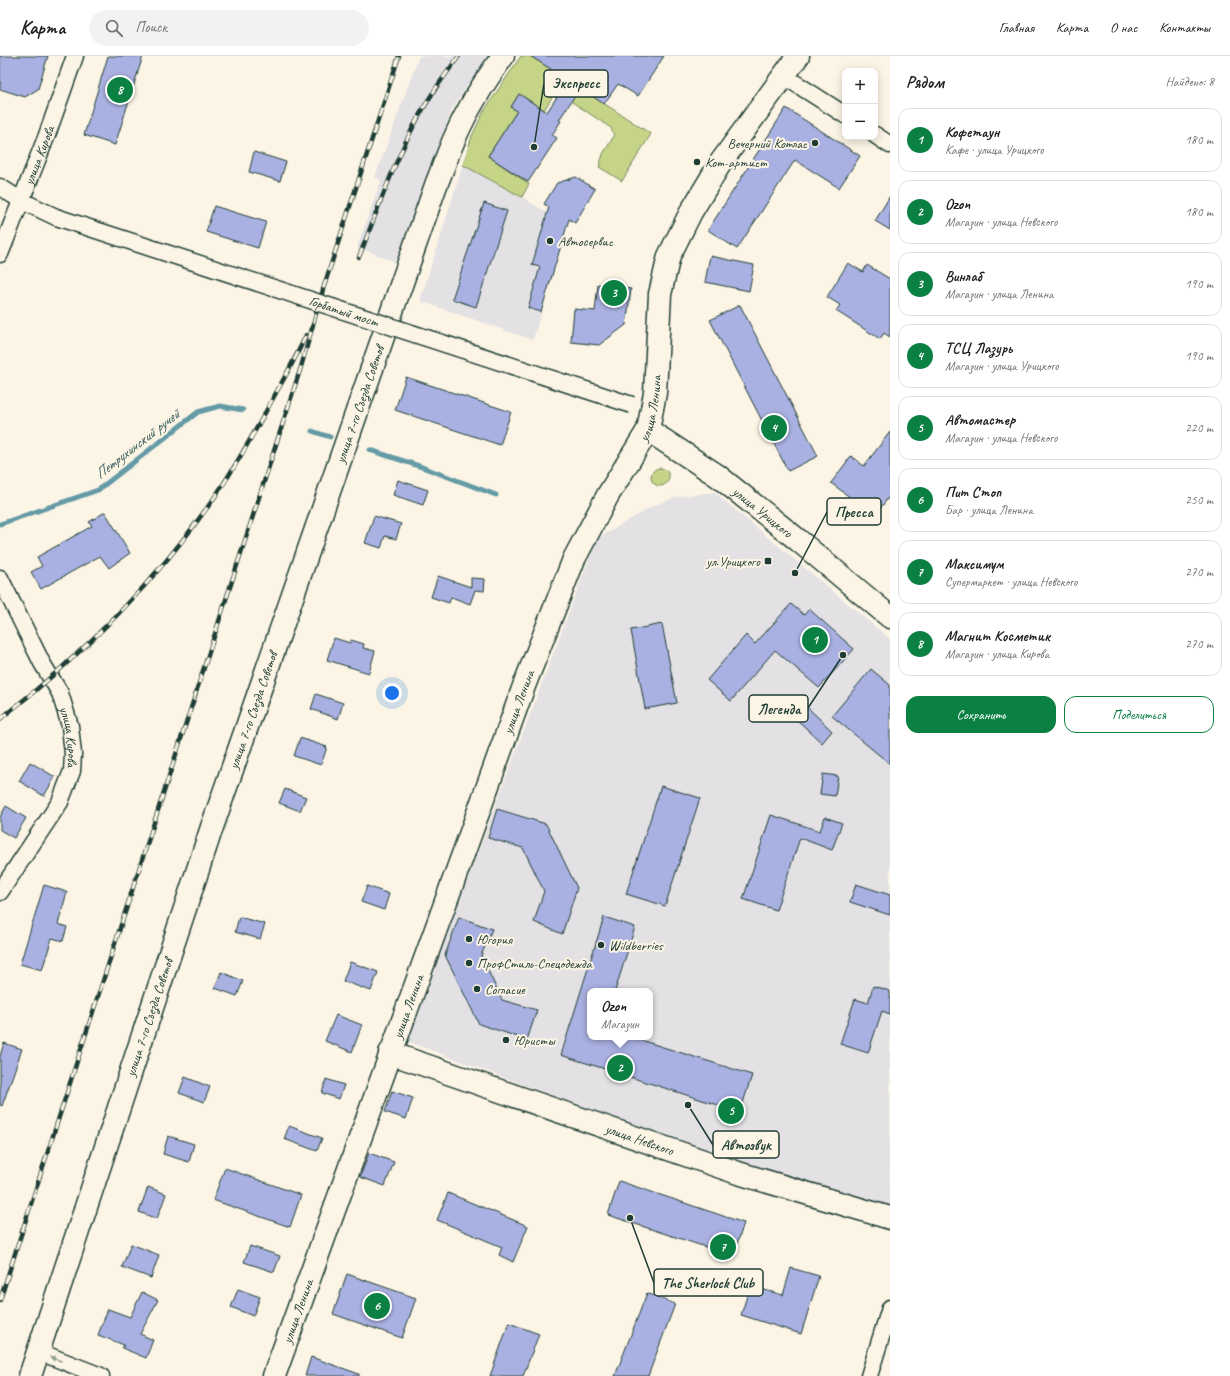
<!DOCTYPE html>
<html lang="ru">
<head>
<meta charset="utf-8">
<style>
  body { margin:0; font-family:Caveat,sans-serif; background:#f2f2f2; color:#202124 }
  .controls { position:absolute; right:12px; top:12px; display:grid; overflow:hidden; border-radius:8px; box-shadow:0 2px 10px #0003 }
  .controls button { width:36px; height:36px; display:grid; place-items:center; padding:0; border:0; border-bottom:1px solid #e0e0e0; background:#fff; color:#202124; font:20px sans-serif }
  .you { position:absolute; left:392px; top:637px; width:14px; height:14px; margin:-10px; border:3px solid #fff; border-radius:50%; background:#1a73e8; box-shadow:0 0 0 6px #1a73e833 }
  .badge { display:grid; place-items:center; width:26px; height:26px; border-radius:50%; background:#0b8043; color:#fff; font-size:13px; font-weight:700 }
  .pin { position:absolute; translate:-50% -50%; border:2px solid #fff; box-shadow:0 1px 4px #0006 }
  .popup { position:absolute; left:587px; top:932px; width:66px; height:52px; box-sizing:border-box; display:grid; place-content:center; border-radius:8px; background:#fff; filter:drop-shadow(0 1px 3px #0005); font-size:13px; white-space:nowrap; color:#757577 }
  .popup b { font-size:15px; color:#202124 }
  .popup::after { content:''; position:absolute; left:50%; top:100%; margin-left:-8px; border:8px solid transparent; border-top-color:#fff }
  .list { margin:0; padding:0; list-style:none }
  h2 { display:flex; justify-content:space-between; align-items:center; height:52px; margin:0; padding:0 16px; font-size:17px }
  h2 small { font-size:13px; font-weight:400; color:#757577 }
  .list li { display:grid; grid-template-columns:26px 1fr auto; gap:12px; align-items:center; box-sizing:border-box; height:64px; margin:0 8px 8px; padding:0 8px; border:1px solid #e0e0e0; border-radius:12px }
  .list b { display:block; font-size:15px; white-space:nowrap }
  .list p { margin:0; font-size:13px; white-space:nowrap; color:#757577 }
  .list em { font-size:13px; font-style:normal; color:#757577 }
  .actions { display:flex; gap:8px; padding:12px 16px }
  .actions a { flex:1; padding:9px 0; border:1px solid #0b8043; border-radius:12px; text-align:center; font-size:14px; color:#0b8043 }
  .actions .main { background:#0b8043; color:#fff }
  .icon { flex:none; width:22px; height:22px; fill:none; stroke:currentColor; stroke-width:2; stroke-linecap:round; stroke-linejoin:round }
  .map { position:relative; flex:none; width:890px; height:1320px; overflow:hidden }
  header { display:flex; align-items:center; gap:24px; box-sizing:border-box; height:56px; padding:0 20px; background:#fff; border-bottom:1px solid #e0e0e0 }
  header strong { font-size:19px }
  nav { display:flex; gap:22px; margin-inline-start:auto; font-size:14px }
  .search { width:280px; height:36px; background:#f2f2f2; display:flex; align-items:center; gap:10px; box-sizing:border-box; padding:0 14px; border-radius:22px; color:#757577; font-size:15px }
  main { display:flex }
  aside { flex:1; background:#fff }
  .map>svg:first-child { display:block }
  .built { fill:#e3e1e4; fill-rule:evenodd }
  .green { fill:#c6d487; stroke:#72885e }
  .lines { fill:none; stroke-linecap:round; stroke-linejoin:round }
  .stream { stroke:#639aa6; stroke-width:5 }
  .building { fill:#a9b1e2; stroke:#1f3d34 }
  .street-casing { stroke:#1f3d34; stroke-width:19 }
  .secondary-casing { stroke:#1f3d34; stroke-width:25 }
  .primary-casing { stroke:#1f3d34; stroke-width:25 }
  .street { stroke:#fcf5e5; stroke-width:16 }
  .secondary { stroke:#fcf5e5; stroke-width:22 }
  .primary { stroke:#fcf5e5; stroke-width:22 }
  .rail-casing { stroke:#1f3d34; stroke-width:4.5 }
  .rail { stroke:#fcf5e5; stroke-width:3; stroke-dasharray:9; stroke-linecap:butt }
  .street-bridge-casing { stroke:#1f3d34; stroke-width:19; stroke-linecap:butt }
  .street-bridge { stroke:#fcf5e5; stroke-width:16 }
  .oneway { fill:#8e998c }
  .poi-dot { fill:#1f3d34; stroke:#fcf5e5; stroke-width:1.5 }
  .labels { text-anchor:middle; stroke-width:4; stroke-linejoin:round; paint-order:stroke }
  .poi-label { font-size:14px; fill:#1f3d34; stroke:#fcf5e5; text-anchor:start }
  .street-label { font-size:14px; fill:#1f3d34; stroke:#fcf5e5 }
  .water-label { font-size:15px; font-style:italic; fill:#365c5a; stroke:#fcf5e5 }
  .leader { fill:none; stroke:#1f3d34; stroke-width:1.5 }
  .callout-dot { fill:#1f3d34; stroke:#fcf5e5; stroke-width:1.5 }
  .callout { fill:#fcf5e5; stroke:#1f3d34; stroke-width:1.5 }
  .callout-label { font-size:15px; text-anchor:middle; font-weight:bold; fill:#1f3d34 }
</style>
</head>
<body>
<header>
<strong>Карта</strong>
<div class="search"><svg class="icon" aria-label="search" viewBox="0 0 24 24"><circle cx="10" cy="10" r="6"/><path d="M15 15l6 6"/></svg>Поиск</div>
<nav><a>Главная</a><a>Карта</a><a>О нас</a><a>Контакты</a></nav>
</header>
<main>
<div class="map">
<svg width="890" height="1320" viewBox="0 0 890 1320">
  <rect width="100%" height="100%" fill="#fcf5e5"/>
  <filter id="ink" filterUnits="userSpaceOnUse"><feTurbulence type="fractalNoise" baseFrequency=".025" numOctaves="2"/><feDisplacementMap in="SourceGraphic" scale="8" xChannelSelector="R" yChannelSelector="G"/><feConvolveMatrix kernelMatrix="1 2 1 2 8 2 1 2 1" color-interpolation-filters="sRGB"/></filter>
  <g filter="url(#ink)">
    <path class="built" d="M419,0H488L452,53L398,207L357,191L381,124L375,121Z
      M463,109L522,141L567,169L533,284L420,245Z
      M714,436L890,583V1150L781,1118L639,1072L406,985L594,490L600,481L653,450L675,441ZM590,935H650V981H590Z"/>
    <path class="green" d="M521,0H531L651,78L622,125L599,111L603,98L614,80L611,72L556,35L544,54L519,38L511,51L517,55L488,100L529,128L522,141L463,109L472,80L484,55Z
      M651 421a9 9 0 1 1 18 0a9 9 0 1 1-18 0Z"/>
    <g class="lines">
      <path class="stream" d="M312,375L330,381
        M370,394L422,411L496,439
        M0,468L98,434L198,356L220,350L243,354"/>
    </g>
    <path class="building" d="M0,0H48L38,33L25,41L0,33Z
      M108,0H143L115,89L84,79Z
      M530,0H664L638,40L618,28L604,48L580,32L559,64L561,65L552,79L557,82L528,126L488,100L517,55L511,51L519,38L547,56L568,24Z
      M786,52L860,100L839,132L795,104L737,193L708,174Z
      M254,96L286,106L280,125L249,116Z
      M576,121L595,133L575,167L569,163L541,256L528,252L540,211L532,209L549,151L544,148L557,127Z
      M890,140V174L875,165Z
      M484,147L507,155L476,251L452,243Z
      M214,150L266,166L258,192L206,176Z
      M710,200L754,209L749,235L705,226Z
      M848,207L863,216L867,209L890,223V281L884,277L880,283L836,255L840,249L827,241Z
      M598,228L631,233L626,269L599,289L571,286L574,253L595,255Z
      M740,249L818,400L788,415L710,264Z
      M406,321L511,356L500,389L395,354Z
      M890,376V439L875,460L831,427L851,400L864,410Z
      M398,424L428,434L423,449L393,439Z
      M105,456L130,497L109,512L100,500L41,533L31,516L42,510L37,501L92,470L89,466Z
      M374,460L401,468L396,483L385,480L381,492L365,487Z
      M438,520L471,531V522L485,523L484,535L475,534L470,548L451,541L449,547L431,541Z
      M791,548L804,559L809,553L854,593L819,632L775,594L731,645L707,624L746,579L755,588Z
      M662,568L677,647L645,653L631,574Z
      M334,582L350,587L351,584L364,588L363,592L375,595L369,617L327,604Z
      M871,613L890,629V708L832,660Z
      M316,638L343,647L338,663L311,653Z
      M805,649L832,675L822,687L794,661Z
      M300,682L327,691L321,709L294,700Z
      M30,706L55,721L44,740L19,725Z
      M823,718L838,720L835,740L820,738Z
      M661,730L700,742L665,850L626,838Z
      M285,733L306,741L300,755L279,747Z
      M6,750L26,762L14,782L0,774V761Z
      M497,753L546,768L577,832L562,878L534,866L544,835L523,792L488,782Z
      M771,759L820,775L825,761L842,767L832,794L800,782L776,854L743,843Z
      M856,828L890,839V859L850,846Z
      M44,829L67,836L58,868L67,871L63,885L52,882L42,914L20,908Z
      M367,830L389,838L384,854L361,846Z
      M239,861L265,868L260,883L235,876Z
      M459,861L492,873L481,900L502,944L537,954L527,984L479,968L445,899Z
      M604,861L635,871L615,935H590V981H631L752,1019L740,1056L561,999Z
      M350,906L378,916L371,935L343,925Z
      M221,916L243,925L237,940L215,932Z
      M873,930L890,935V958L882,955L868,997L840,988L855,943L868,947Z
      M336,959L362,969L352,996L325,985Z
      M4,987L22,993L2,1050L0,1049V1000Z
      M185,1021L210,1031L204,1046L179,1037Z
      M326,1023L344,1029L339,1043L322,1037Z
      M392,1035L413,1042L406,1063L385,1056Z
      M289,1070L322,1082L317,1095L284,1083Z
      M168,1080L194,1088L189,1106L163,1098Z
      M369,1097L394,1106L385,1130L360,1121Z
      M225,1112L301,1139L290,1171L213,1144Z
      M619,1125L744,1167L733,1200L608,1159Z
      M148,1131L166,1138L157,1163L139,1156Z
      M448,1137L528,1170L513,1206L499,1199L502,1191L437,1164Z
      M131,1188L159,1199L151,1222L122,1211Z
      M250,1190L280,1200L274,1216L244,1206Z
      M791,1212L819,1220L801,1278L741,1259L750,1230L783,1239Z
      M347,1218L416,1242L402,1282L333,1258Z
      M238,1233L260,1241L253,1260L231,1251Z
      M142,1236L158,1244L140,1278L153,1284L146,1302L122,1292L124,1289L98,1279L108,1253L130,1261Z
      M647,1237L675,1248L648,1320H615Z
      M509,1267L539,1278L523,1320H490Z
      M311,1301L359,1318V1320H305Z"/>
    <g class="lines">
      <defs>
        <g id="street">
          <path d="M784,20L845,59"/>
          <path d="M875,79L890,89"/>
          <path d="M0,131L22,145L56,161"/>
          <path id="s1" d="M0,198L47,79L75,0"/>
          <path id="s2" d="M0,522L42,607L60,637L70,670L73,698L72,715L60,746L0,836"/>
          <path d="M37,1295L101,1320"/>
          <path d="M869,1320L890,1252"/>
        </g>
        <g id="secondary">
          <path id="s3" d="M648,374L718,420L798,484L890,561"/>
          <path id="s4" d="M390,997L738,1117L890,1162"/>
          <path id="s5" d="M274,1320L524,630L574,503L608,439L648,374L655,337L660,238L669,200L691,156L721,106L798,0"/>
        </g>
        <g id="primary">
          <path id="s6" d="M30,1320L212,771L436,129C443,112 449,94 457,77C469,50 485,25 503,0"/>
        </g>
      </defs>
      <use href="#street" class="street-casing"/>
      <use href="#secondary" class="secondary-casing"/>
      <use href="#primary" class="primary-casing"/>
      <use href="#street" class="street"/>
      <use href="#secondary" class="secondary"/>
      <use href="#primary" class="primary"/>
      <defs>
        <path id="rail" d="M359,201C380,148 399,91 429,43C438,28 449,14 459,0
          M0,663C81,600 156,526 214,442C235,412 253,379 271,346C283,324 296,302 306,279
          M0,1244L301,311L324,230L399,0"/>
      </defs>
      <use href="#rail" class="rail-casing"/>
      <use href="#rail" class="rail"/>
      <defs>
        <g id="street-bridge">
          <path id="s7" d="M56,161L632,349"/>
        </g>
      </defs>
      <use href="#street-bridge" class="street-bridge-casing"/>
      <use href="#street-bridge" class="street-bridge"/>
    </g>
    <defs><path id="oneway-solid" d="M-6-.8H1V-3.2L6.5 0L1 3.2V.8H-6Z"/></defs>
    <use class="oneway" href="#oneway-solid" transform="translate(56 1303) rotate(-159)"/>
  </g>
  <g class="poi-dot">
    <circle cx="815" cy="87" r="4"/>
    <circle cx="697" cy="106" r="4"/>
    <circle cx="550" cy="185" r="4"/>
    <rect x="764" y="501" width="8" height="8" rx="2"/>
    <circle cx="469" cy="883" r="4"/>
    <circle cx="601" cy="889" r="4"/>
    <circle cx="469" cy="907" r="4"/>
    <circle cx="477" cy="933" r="4"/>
    <circle cx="506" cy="984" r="4"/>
  </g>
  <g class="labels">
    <g class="poi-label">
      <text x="807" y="92" text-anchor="end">Вечерний Котлас</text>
      <text x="705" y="111">Кот-артист</text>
      <text x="558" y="190">Автоcервис</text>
      <text x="760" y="510" text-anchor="end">ул.Урицкого</text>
      <text x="477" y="888">Югория</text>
      <text x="609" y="894">Wildberries</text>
      <text x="477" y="912">ПрофСтиль-Спецодежда</text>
      <text x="485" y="938">Согласие</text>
      <text x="514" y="989">Юристы</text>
    </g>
    <g class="street-label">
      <text dy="5" stroke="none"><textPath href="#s1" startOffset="106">улица Кирова</textPath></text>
      <text dy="5" stroke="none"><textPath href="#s7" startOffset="303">Горбатый мост</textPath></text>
      <text dy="5" stroke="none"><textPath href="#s6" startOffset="1026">улица 7-го Съезда Советов</textPath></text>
      <text dy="5" stroke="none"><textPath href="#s5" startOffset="1041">улица Ленина</textPath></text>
      <text dy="5" stroke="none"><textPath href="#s3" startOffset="141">улица Урицкого</textPath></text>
      <text dy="5" stroke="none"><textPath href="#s5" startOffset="717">улица Ленина</textPath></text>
      <text dy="5" stroke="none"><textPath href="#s6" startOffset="702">улица 7-го Съезда Советов</textPath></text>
      <text dy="5" stroke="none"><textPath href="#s2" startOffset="175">улица Кирова</textPath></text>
      <text dy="5" stroke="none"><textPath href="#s5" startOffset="393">улица Ленина</textPath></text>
      <text dy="5" stroke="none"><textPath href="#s6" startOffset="378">улица 7-го Съезда Советов</textPath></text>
      <text dy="5" stroke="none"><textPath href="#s4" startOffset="264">улица Невского</textPath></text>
      <text dy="5" stroke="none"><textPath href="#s5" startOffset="69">улица Ленина</textPath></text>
    </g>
    <g class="water-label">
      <text transform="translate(137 388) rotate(-38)" y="5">Петрухинский ручей</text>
    </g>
  </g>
  <path class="leader" d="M534 91L544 27M795 517L827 456M843 599L808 652M688 1049L713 1089M630 1162L654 1227"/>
  <g class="callout-dot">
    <circle cx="534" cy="91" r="4"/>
    <circle cx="795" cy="517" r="4"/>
    <circle cx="843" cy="599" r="4"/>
    <circle cx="688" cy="1049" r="4"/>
    <circle cx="630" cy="1162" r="4"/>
  </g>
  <g class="callout">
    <rect x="544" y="14" width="64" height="27" rx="4"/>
    <rect x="827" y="442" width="54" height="27" rx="4"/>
    <rect x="749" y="639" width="59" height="27" rx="4"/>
    <rect x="713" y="1075" width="66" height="27" rx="4"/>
    <rect x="654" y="1213" width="109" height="27" rx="4"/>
  </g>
  <g class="callout-label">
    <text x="576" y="32">Экспресс</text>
    <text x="854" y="461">Пресса</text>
    <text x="779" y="658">Легенда</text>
    <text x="746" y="1094">Автозвук</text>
    <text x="708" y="1232">The Sherlock Club</text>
  </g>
</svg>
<div class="controls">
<button>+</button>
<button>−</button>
</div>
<div class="you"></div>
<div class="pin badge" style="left:815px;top:584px">1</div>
<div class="pin badge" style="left:620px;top:1012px">2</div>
<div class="popup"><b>Ozon</b>Магазин</div>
<div class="pin badge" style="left:614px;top:237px">3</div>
<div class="pin badge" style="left:774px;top:372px">4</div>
<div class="pin badge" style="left:731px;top:1055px">5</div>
<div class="pin badge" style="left:377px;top:1250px">6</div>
<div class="pin badge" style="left:723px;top:1191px">7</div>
<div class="pin badge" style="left:120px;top:34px">8</div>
</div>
<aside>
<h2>Рядом<small>Найдено: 8</small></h2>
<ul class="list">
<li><span class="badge">1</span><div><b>Кофетаун</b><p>Кафе · улица Урицкого</p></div><em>180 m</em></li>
<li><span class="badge">2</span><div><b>Ozon</b><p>Магазин · улица Невского</p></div><em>180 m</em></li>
<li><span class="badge">3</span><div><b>Винлаб</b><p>Магазин · улица Ленина</p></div><em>190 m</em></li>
<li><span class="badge">4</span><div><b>ТСЦ Лазурь</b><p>Магазин · улица Урицкого</p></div><em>190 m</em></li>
<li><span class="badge">5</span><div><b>Автомастер</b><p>Магазин · улица Невского</p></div><em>220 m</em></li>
<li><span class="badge">6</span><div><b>Пит Стоп</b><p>Бар · улица Ленина</p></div><em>250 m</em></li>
<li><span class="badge">7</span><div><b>Максимум</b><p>Супермаркет · улица Невского</p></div><em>270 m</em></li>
<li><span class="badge">8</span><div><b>Магнит Косметик</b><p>Магазин · улица Кирова</p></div><em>270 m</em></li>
</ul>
<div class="actions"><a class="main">Сохранить</a><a>Поделиться</a></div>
</aside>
</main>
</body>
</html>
